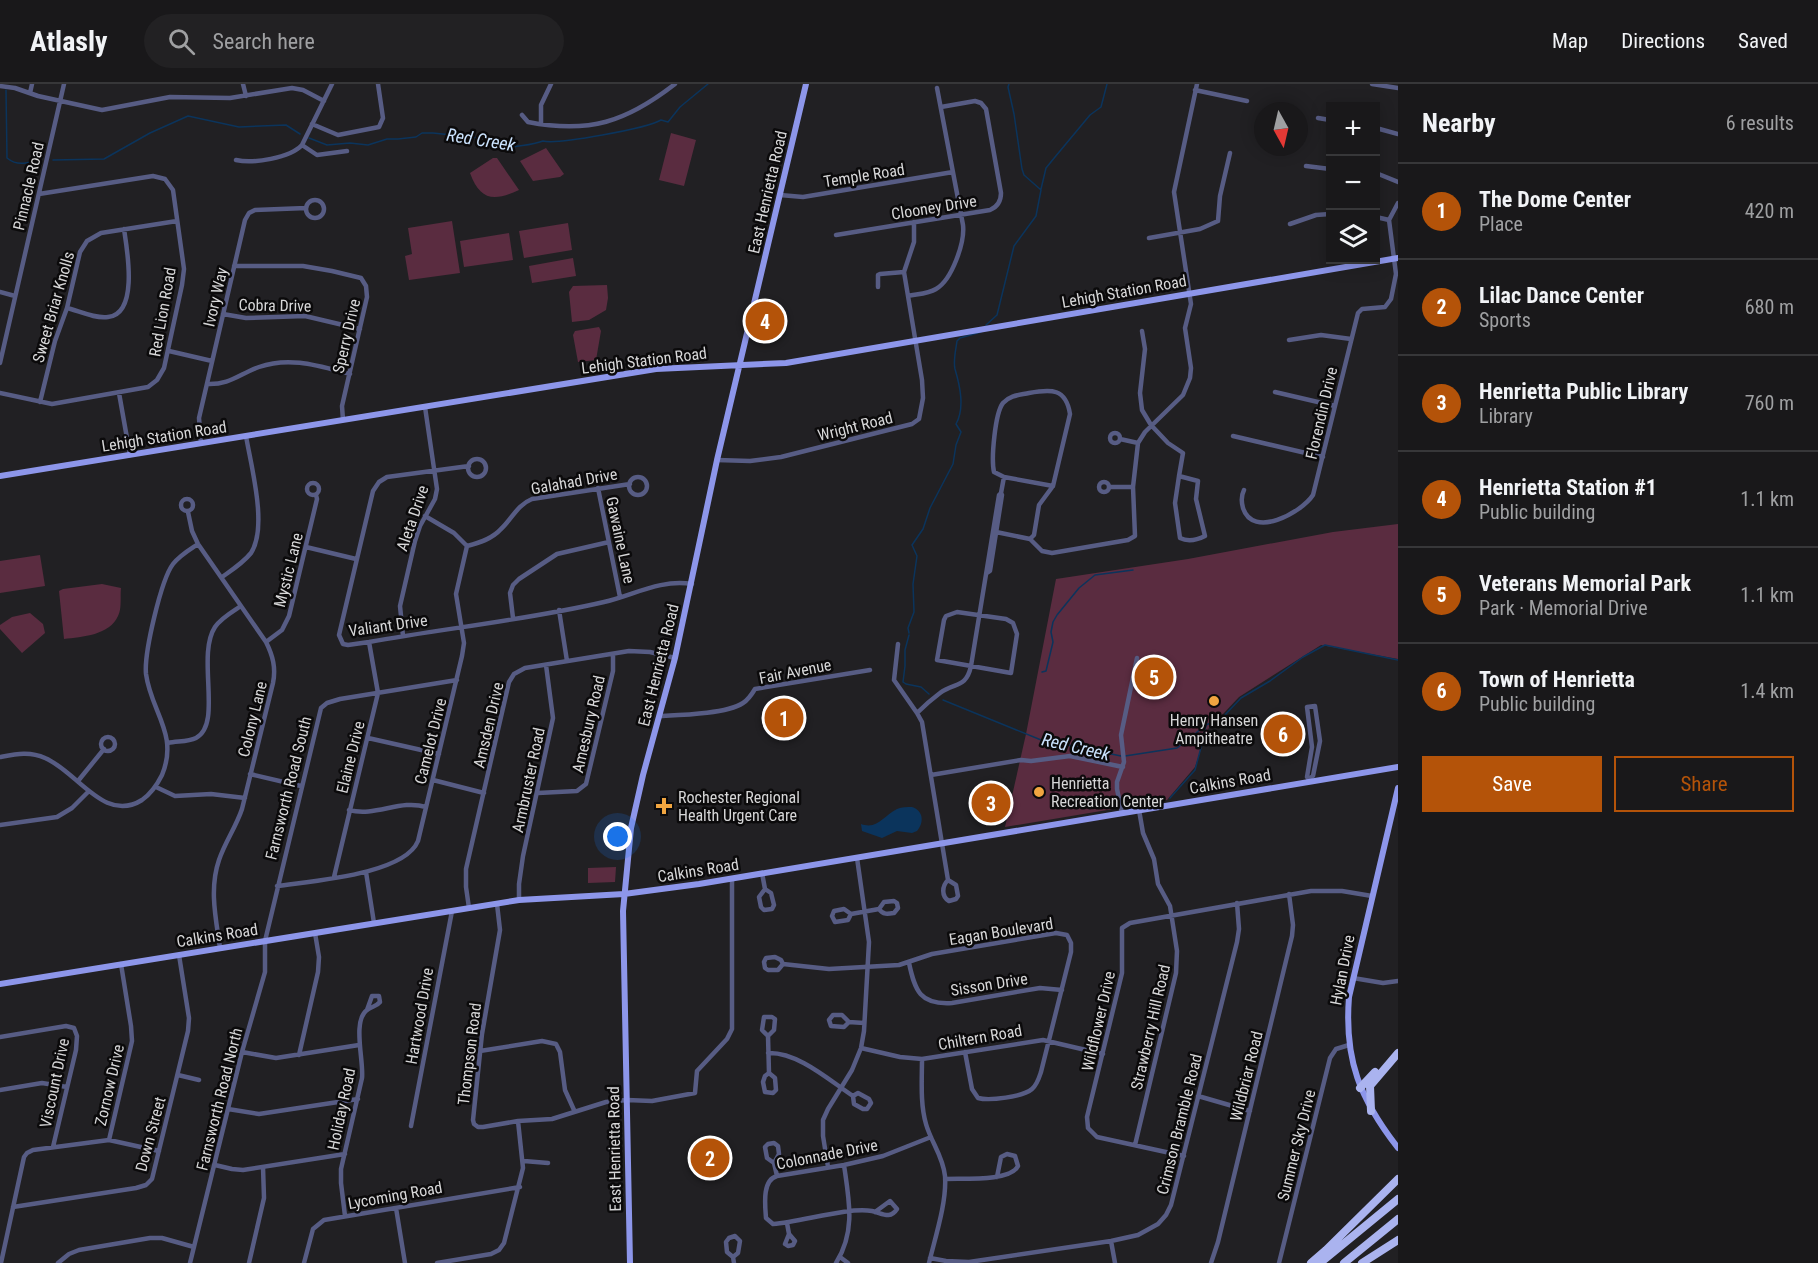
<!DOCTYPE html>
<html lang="en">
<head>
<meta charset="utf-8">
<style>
  body { margin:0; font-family:"Roboto Condensed",sans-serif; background:#222123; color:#f1f3f6 }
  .controls { position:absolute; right:18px; top:18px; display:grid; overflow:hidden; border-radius:0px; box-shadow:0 3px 15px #0003 }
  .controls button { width:54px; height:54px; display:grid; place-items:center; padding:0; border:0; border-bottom:2px solid #373739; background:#19181a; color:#f1f3f6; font:30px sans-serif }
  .compass { position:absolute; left:1254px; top:18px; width:54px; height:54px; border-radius:50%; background:#19181a; box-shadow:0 3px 15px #0003; rotate:172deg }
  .you { position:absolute; left:618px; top:753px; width:21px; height:21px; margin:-15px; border:4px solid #fff; border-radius:50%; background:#1a73e8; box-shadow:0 0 0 9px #1a73e833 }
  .badge { display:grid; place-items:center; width:39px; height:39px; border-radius:50%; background:#b45309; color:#fff; font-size:20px; font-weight:700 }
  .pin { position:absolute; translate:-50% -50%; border:3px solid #fff; box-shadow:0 2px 6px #0006 }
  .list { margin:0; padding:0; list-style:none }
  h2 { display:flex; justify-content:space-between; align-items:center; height:78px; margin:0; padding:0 24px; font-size:26px }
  h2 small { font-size:20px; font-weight:400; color:#9fa0a2 }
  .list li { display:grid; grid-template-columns:39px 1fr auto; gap:18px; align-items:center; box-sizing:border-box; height:96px; padding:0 24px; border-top:2px solid #373739 }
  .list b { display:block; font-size:22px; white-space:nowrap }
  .list p { margin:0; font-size:20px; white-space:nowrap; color:#9fa0a2 }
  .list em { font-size:20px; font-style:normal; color:#9fa0a2 }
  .actions { display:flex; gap:12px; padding:18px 24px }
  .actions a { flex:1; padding:14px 0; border:2px solid #b45309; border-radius:0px; text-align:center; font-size:21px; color:#b45309 }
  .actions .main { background:#b45309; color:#fff }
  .icon { flex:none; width:33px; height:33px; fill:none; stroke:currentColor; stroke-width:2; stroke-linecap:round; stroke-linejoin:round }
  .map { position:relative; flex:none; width:1398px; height:1179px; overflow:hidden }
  header { display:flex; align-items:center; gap:36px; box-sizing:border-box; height:84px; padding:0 30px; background:#19181a; border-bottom:2px solid #373739 }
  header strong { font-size:28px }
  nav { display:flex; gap:33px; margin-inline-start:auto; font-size:21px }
  .search { width:420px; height:54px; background:#222123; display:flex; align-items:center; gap:15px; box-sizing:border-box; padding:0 21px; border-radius:33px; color:#9fa0a2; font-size:22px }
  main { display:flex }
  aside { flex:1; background:#19181a }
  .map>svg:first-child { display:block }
  .green { fill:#5a2c40 }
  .water { fill:#0b345c }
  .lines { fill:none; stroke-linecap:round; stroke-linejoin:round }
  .stream { stroke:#0b345c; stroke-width:1.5 }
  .minor { stroke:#575c84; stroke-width:4.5 }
  .major { stroke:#8d96ea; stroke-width:6 }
  .highway { stroke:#aab3ef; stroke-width:8 }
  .poi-dot { fill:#f1a540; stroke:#0b0a0b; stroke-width:2 }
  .labels { text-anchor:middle; stroke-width:5; stroke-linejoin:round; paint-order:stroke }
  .street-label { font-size:16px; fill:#d7d7d8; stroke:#0b0a0b }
  .poi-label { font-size:16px; fill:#d7d7d8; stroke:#0b0a0b; text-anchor:start }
  .water-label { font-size:18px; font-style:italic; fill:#cbe3fe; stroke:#0b0a0b }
</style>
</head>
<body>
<header>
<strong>Atlasly</strong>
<div class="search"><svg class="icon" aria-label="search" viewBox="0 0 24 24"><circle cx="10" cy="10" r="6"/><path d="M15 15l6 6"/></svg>Search here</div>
<nav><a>Map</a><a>Directions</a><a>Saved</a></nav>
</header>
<main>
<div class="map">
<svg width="1398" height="1179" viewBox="0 0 1398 1179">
  <rect width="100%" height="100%" fill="#212023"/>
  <path class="green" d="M671,49L696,56L684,102L659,96Z
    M546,64L564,90L560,93L533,97L520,77Z
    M493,74H497L519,106C493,118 480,116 470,89Z
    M452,137L460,189L409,196L405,172L412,170L408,144Z
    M568,139L572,166L524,174L519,147Z
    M509,149L513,176L464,183L460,157Z
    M573,174L576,192L532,199L529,182Z
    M607,201L608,214L606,226L589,236L572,238L569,208L573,202Z
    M599,243L601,247L596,276L578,278L573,251L575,247Z
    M1398,440V575L1321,561L1239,613L1223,630L1209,636L1211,642L1208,645L1195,683L1167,716L1005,743L1026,650L1056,495L1188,475L1333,448Z
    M40,471L45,502L0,509V477Z
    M102,500L121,504C120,512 122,525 118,532C110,551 82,553 64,555L59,507L63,505Z
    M30,529L43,540L45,549L22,569L0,545V541L12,533Z
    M616,783L615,798L588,799V784Z"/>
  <path class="water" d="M912,723C924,727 924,739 917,747L912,749L897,747L882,754L862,747L861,740C878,746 884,731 897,725C902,723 907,723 912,723Z"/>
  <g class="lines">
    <path class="stream" d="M6,6L7,74C18,83 29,79 42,74
      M309,54L327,61L350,59L368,61L387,55H398L416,53L422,49H433L507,57L513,63C524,61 532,61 543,57C557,61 648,44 661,36L668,38L680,23L708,0
      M53,76L104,75L150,49L188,32L239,43L286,41L300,50
      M1041,105L1046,84L1055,73L1090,31L1101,23L1107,0
      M986,241L997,231L1014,162L1036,132L1041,106L1024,91L1022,85L1014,30L1008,3L1009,0
      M909,549L908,544L914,528L913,500L917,472L912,461L923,445L930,424L953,380L956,361L961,348L956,340C965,324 960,302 955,285C953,277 956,265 957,257L960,254L981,248
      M909,551L905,566V582L903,598L906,600L921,603L929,610
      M1042,588L1046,587L1053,558L1051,548L1053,538L1057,531L1079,504L1095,491L1133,486
      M943,616L1046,658H1053L1121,672
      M1203,653L1206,642
      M1125,672L1177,664L1206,641L1222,634L1241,614L1270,597L1303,573L1325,561L1398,576
      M1170,714L1195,686L1203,656"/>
    <path class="minor" d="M243,0L246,12
      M1372,0L1398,4
      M0,2L15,4L38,12L102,26L170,13L230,14L292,4L303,6L324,17
      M1195,6L1247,17
      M30,9L32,0
      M522,31L528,38C589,50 626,38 675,0
      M1318,34L1330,36
      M312,40L338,51L379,43L383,34L378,0
      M541,40V21L551,0
      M1376,44L1398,50
      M302,61L317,71L347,67
      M236,76C253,80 290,74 302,61L332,0
      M1306,82L1330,85
      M1376,89L1398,98
      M780,111L803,113L953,88
      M306 125a9 9 0 1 1 18 0a9 9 0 1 1-18 0Z
      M1376,133L1389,136
      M1290,140L1316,131L1330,130
      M836,151L990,126C997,123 1001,117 1001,109L986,25L981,19L975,17L941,23
      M1149,154L1200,145L1218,137L1220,112L1230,69
      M234,182H303L332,187L361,194L366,202L367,213L342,322L343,336
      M878,203V191L880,190L904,188
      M0,208L15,212
      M908,212C917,210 928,210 936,205C952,196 965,158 963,141L937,4
      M67,224C79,227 95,235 108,233C139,230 127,165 124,145
      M223,230L246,234L305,232L360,245
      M1142,247L1145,265L1140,309L1142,326L1151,341L1168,359L1183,369L1179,392
      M1289,256L1321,251L1351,255
      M169,267L212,277
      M0,279L64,0
      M207,300C230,301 239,290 259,283C290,272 319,282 350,290
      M1275,308L1335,322
      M0,309L52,320L148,303L157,296L164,284L182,201L184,185L173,106L165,95L153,92L39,110
      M119,309L130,371
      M40,318L55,257L67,224L80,168L87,157L101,149L177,137
      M1110 354a5 5 0 1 1 10 0a5 5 0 1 1-10 0Z
      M1233,352L1323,373
      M1120,355L1138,359
      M201,359L199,334L245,136L249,129L255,126L306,124
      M468 384a9 9 0 1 1 18 0a9 9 0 1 1-18 0Z
      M717,376L750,377L781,373L912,340L919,335L923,314L922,296L904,188L914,158V138
      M469,382L387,393L379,398L373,407L339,551L343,560L348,561L369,558C447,544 527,536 604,518C634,511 660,495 692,500
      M1179,392L1198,397L1196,415L1205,452C1197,456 1188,458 1180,454L1175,419Z
      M629 402a9 9 0 1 1 18 0a9 9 0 1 1-18 0Z
      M1099 403a5 5 0 1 1 10 0a5 5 0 1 1-10 0Z
      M307 405a6 6 0 1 1 12 0a6 6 0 1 1-12 0Z
      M1109,403H1133
      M598,404L620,513
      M1244,406C1241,412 1241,417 1243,424C1253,455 1301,429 1313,411L1358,229L1362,225L1385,223L1391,215L1396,190L1389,136L1398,119
      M1001,409L1004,393
      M181 421a6 6 0 1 1 12 0a6 6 0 1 1-12 0Z
      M188,428L192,447L198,460L266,558C273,572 276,584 273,599L242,725C236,743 225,758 219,776C209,805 216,835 220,864
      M425,432L454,449L467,462
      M996,448L1030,455
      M1030,455L1042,467L1052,469L1128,456L1135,452L1133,403L1138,359L1145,348L1183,311L1190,294L1191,284L1185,244L1191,220L1174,108L1197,0
      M1030,455L1034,451L1039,421L1053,402L1070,330C1066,304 1051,305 1029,309C1020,311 1010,311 1003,319C995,329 991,375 994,388L1004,393L1053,402
      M467,462C479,459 492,455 501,445C512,435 517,421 532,415L630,400
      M306,463L356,475
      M222,493C232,486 243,479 251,469C268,443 251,382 246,352
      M559,526L567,577
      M957,528L1006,535L1013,539L1017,550L1011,589L937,576L944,536L946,532Z
      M513,534L510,509L513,501L519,495L557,470L609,458
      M403,552L400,522L415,457L420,442L435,415L437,405L425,323
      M266,558L282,546L289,532L317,415L316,411
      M898,560L894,596L917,629C924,622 932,615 940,609C954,598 966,605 971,582L999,411L1001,409L1002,411L990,487L987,489
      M917,629L922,638L948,796C942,802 941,812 949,817L956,815L958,812L956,801L948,796
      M660,632C681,631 726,630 743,619C748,616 752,610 755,605L870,586
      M101 660a7 7 0 1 1 14 0a7 7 0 1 1-14 0Z
      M368,654L439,670
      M168,659C177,657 188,658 196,654C223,640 196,572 215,543C221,534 232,528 241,522
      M0,673C16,670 30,667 45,674C77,687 104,740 142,716C152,709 157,701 162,691C179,650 151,628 146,590C144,569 161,496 173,480C180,471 189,466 198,460
      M250,690L301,702
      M931,691L1021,676L1031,677L1070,672L1123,683
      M433,696L484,709
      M78,697L104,665
      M1310,697L1307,693L1312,663L1307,623L1315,622L1320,657L1313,692L1310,694
      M156,703L175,712L211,710L245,714
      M538,709L577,707L586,700L613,587V570
      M349,726C376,733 400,715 426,723
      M1122,729L1117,705V698L1124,678L1121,651L1137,574
      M0,741L57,733L72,724L89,707
      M366,788L374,839
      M762,789L765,805L759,813L761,823L764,826L772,825L774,821L771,809L765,805
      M334,793L378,609L369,558
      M277,802C310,797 404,791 418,757L462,572L464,559L456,510L467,462
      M519,816V800L523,772L553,634L546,581
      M497,820L500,846L482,950L473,1036L474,1040L478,1043H483L518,1037L552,1035L606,1018L627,1016L652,1017L695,1009L697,987L727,955L732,945V795
      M469,824L466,803V785L509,598L514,590L525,584L629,567L650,568L675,574
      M851,830L848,836L835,838L832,832L834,827L844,825L851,830L879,825C883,831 888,830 894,829L898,824L897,819L894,817L884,818L879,825
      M909,879C915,907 920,921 952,919L1040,904L1062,906
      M783,880L778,886H768L765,884L764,878L766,874L775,873L781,876L783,880L829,885L899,881L932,870L1056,849L1067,851L1071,859V868L1041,988C1039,994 1037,1001 1032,1005C1023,1013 989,1017 978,1014L972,1005L965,968
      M1353,894L1383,899L1398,897
      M849,938L844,943L831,942L829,936L833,931H842L849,938L864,939
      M768,952L762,946L764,933H772L775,935L774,946L768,952L769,989L765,992L763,998L765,1008L773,1009L776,1006L775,994L769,989
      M0,953L66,942L74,944L77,952L76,966L53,1063
      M861,964L900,973L922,975L1043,956L1103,970
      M480,967L542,957L556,960L560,968L565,1006L574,1026
      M242,968L276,974L359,961
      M768,969C798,968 829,996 853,1012L854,1020L863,1025H867L871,1019L869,1015L858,1009L853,1012
      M299,971L318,888L319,873L315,849
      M922,975C922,996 920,1019 926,1040C931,1058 943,1072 945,1092C947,1118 935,1154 929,1179
      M178,991L199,996
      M0,1006L42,999L67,1003
      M1198,1012L1250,1027
      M228,1025L259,1030L358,1015
      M411,1042L452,827
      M109,1056L132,957L131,942L121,880
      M1135,1061L1176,889L1177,867L1170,822L1158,800L1154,775L1143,749L1139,726
      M1184,1072L1097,1053L1088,1044L1087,1033L1122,889V844L1130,839L1311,807H1342L1372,812
      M524,1077L548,1079
      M774,1079L767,1074L765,1063L768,1060L774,1059L778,1062L779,1070L774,1079L777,1092
      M215,1081L232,1085L243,1086L345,1070
      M828,1083L823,1052V1036L828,1025L852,986L861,964L864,947L869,858L857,774
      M945,1095C962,1094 1010,1098 1018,1082L1015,1072L1007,1070L1001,1073L997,1093
      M13,1123L136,1104L146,1101L152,1095L188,947L189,934L179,871
      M396,1124L405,1179
      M875,1128L890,1117L897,1125C890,1136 882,1129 872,1127C846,1123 802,1138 773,1140L766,1134C765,1121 762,1096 777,1092L844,1081L883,1072L931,1053
      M345,1132L341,1099V1085L362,994C364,977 352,937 367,926C372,922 376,923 380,918L379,912H372L367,926
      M787,1139L789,1150L785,1160L788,1162L793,1161L795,1157L789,1150
      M1111,1157L1115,1179
      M733,1173L738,1169L740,1157L735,1152L729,1154L726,1158L727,1168L733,1173L734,1179
      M840,1173L848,1179
      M930,1174L946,1177L969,1178L1111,1157L1138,1151L1158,1140L1166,1131L1171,1121L1237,858L1239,845L1237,819
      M1,1179L24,1073L27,1069L33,1066L109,1056L159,1067
      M58,1179L69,1170L79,1166L150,1154H162L194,1163
      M190,1179L242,968L265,888V857L321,624L327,619L340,615L457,596
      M249,1179L264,1114L263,1083
      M304,1179L313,1145L324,1136L520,1103
      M437,1179L491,1170L499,1166L504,1159L523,1084L518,1037
      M836,1179C856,1147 849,1116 844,1081
      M1211,1179L1218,1158L1292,852L1293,841L1289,810
      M1279,1179L1330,974L1336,965L1349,961"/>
    <path class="major" d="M0,392L656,285L786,279L1398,174
      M1398,704L1349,913C1344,976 1360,1015 1398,1064
      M0,900L519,816L624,810L699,800L1398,683
      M630,1179L623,827L631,744L643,691L675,574L717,376L806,0"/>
    <path class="highway" d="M1360,1004L1375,988
      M1371,1027L1370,1002L1398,969
      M1311,1179L1326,1166L1398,1095
      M1320,1179L1398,1115
      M1344,1179L1398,1135
      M1362,1179L1398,1156"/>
  </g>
  <g class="poi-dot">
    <circle cx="1214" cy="617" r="6"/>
    <circle cx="1039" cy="708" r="6"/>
    <path d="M661 713h6v6h6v6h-6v6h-6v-6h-6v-6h6z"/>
  </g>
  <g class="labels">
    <g class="street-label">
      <text transform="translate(864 91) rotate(-9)" y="6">Temple Road</text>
      <text transform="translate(28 102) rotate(-77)" y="6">Pinnacle Road</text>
      <text transform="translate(767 108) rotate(-77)" y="6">East Henrietta Road</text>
      <text transform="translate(934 123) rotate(-9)" y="6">Clooney Drive</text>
      <text transform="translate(1124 207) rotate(-10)" y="6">Lehigh Station Road</text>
      <text transform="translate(215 213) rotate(-77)" y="6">Ivory Way</text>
      <text transform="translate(275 221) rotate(1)" y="6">Cobra Drive</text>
      <text transform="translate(53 223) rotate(-74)" y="6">Sweet Briar Knolls</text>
      <text transform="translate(162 228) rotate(-80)" y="6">Red Lion Road</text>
      <text transform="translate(346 252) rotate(-77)" y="6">Sperry Drive</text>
      <text transform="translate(644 276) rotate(-7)" y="6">Lehigh Station Road</text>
      <text transform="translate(1321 329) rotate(-77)" y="6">Florendin Drive</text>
      <text transform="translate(855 342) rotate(-14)" y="6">Wright Road</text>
      <text transform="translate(164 352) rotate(-9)" y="6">Lehigh Station Road</text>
      <text transform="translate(574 397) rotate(-10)" y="6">Galahad Drive</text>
      <text transform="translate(412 434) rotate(-71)" y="6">Aleta Drive</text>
      <text transform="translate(621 456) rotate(78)" y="6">Gawaine Lane</text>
      <text transform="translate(288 486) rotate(-76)" y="6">Mystic Lane</text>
      <text transform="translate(388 541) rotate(-8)" y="6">Valiant Drive</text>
      <text transform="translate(658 581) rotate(-76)" y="6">East Henrietta Road</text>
      <text transform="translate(795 587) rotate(-11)" y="6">Fair Avenue</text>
      <text transform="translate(252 635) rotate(-76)" y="6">Colony Lane</text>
      <text transform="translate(588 640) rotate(-77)" y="6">Amesbury Road</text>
      <text transform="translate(488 641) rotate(-77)" y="6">Amsden Drive</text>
      <text transform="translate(430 657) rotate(-76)" y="6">Camelot Drive</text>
      <text transform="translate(350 673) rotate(-76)" y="6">Elaine Drive</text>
      <text transform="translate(528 696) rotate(-78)" y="6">Armbruster Road</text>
      <text transform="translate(1230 697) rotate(-10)" y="6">Calkins Road</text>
      <text transform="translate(288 704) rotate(-76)" y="6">Farnsworth Road South</text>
      <text transform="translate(698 786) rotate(-9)" y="6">Calkins Road</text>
      <text transform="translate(1001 847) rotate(-9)" y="6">Eagan Boulevard</text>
      <text transform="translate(217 851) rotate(-9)" y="6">Calkins Road</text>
      <text transform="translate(1342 886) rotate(-79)" y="6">Hylan Drive</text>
      <text transform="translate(989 900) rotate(-9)" y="6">Sisson Drive</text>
      <text transform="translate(419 932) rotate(-80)" y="6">Hartwood Drive</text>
      <text transform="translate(1098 937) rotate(-77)" y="6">Wildflower Drive</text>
      <text transform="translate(1150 943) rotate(-77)" y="6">Strawberry Hill Road</text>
      <text transform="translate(980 953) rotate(-10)" y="6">Chiltern Road</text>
      <text transform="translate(469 970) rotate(-83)" y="6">Thompson Road</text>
      <text transform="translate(1246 992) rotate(-76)" y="6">Wildbriar Road</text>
      <text transform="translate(54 999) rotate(-78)" y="6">Viscount Drive</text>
      <text transform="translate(109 1001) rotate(-77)" y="6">Zornow Drive</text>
      <text transform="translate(219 1015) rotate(-76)" y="6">Farnsworth Road North</text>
      <text transform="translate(341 1025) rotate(-78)" y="6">Holiday Road</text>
      <text transform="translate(1179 1040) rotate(-76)" y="6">Crimson Bramble Road</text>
      <text transform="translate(150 1050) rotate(-75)" y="6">Down Street</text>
      <text transform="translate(1296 1061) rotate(-76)" y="6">Summer Sky Drive</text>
      <text transform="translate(614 1065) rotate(-91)" y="6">East Henrietta Road</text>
      <text transform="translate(827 1070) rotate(-11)" y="6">Colonnade Drive</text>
      <text transform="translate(395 1111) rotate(-10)" y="6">Lycoming Road</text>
    </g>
    <g class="poi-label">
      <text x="1214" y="642" text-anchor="middle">Henry Hansen<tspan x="1214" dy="18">Ampitheatre</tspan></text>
      <text x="1051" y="705">Henrietta<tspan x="1051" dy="18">Recreation Center</tspan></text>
      <text x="678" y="719">Rochester Regional<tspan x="678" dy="18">Health Urgent Care</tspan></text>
    </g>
    <g class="water-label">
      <text transform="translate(481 56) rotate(9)" y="6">Red Creek</text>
      <text transform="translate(1076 663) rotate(13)" y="6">Red Creek</text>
    </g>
  </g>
</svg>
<div class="controls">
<button>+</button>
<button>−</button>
<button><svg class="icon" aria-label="layers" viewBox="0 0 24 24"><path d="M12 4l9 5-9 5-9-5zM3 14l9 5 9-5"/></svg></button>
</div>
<svg class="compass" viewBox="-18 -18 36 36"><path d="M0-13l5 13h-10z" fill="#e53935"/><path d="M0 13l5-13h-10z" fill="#9fa0a2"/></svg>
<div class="you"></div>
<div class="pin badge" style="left:784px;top:634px">1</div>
<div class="pin badge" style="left:710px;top:1074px">2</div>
<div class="pin badge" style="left:991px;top:719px">3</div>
<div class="pin badge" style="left:765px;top:237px">4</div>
<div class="pin badge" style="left:1154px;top:593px">5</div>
<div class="pin badge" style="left:1283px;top:650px">6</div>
</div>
<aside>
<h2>Nearby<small>6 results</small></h2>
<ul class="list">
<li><span class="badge">1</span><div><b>The Dome Center</b><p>Place</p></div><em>420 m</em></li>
<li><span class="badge">2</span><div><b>Lilac Dance Center</b><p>Sports</p></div><em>680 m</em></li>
<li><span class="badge">3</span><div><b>Henrietta Public Library</b><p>Library</p></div><em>760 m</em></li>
<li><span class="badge">4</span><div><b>Henrietta Station #1</b><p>Public building</p></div><em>1.1 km</em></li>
<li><span class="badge">5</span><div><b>Veterans Memorial Park</b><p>Park · Memorial Drive</p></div><em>1.1 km</em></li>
<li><span class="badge">6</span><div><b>Town of Henrietta</b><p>Public building</p></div><em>1.4 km</em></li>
</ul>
<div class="actions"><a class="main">Save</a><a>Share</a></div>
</aside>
</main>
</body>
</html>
